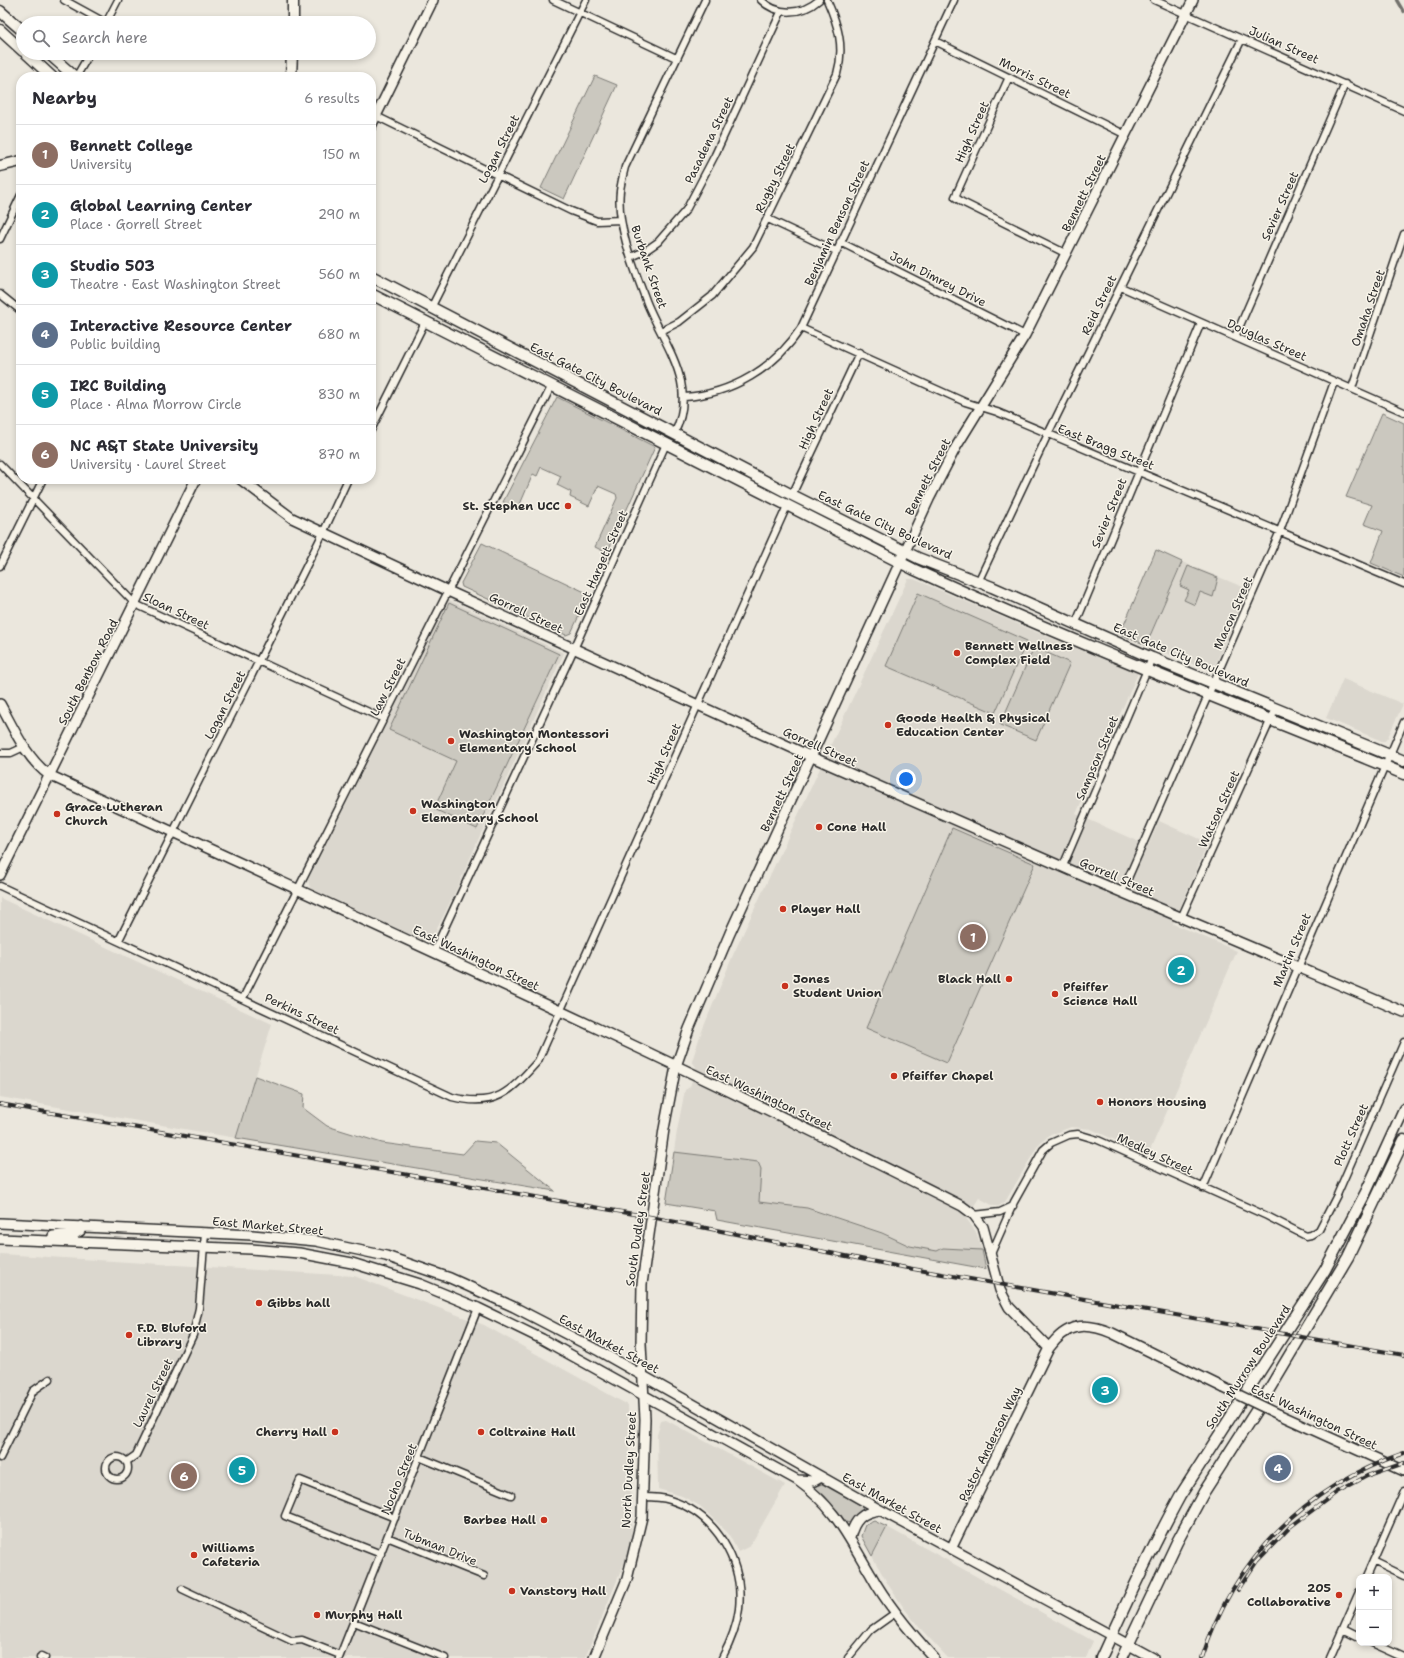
<!DOCTYPE html>
<html lang="en">
<head>
<meta charset="utf-8">
<style>
  body { margin:0; font-family:"Shantell Sans",sans-serif; background:#f7f7f7; color:#2b2b33 }
  .controls { position:absolute; right:12px; bottom:12px; display:grid; overflow:hidden; border-radius:8px; box-shadow:0 2px 6px #0003 }
  .controls button { width:36px; height:36px; display:grid; place-items:center; padding:0; border:0; border-bottom:1px solid #e1e1e2; background:#fff; color:#2b2b33; font:20px sans-serif }
  .you { position:absolute; left:906px; top:779px; width:14px; height:14px; margin:-10px; border:3px solid #fff; border-radius:50%; background:#1a73e8; box-shadow:0 0 0 6px #1a73e833 }
  .badge { display:grid; place-items:center; width:26px; height:26px; border-radius:50%; background:#c8321e; color:#fff; font-size:13px; font-weight:700 }
  .pin { position:absolute; translate:-50% -50%; border:2px solid #fff; box-shadow:0 1px 4px #0006 }
  .list { margin:0; padding:0; list-style:none }
  h2 { display:flex; justify-content:space-between; align-items:center; height:52px; margin:0; padding:0 16px; font-size:17px }
  h2 small { font-size:13px; font-weight:400; color:#7c7c81 }
  .list li { display:grid; grid-template-columns:26px 1fr auto; gap:12px; align-items:center; box-sizing:border-box; height:60px; padding:0 16px; border-top:1px solid #e1e1e2 }
  .list b { display:block; font-size:15px; white-space:nowrap }
  .list p { margin:0; font-size:13px; white-space:nowrap; color:#7c7c81 }
  .list em { font-size:13px; font-style:normal; color:#7c7c81 }
  .icon { flex:none; width:22px; height:22px; fill:none; stroke:currentColor; stroke-width:2; stroke-linecap:round; stroke-linejoin:round }
  .map { position:relative; flex:none; width:1404px; height:1658px; overflow:hidden }
  .search { position:absolute; background:#fff; box-shadow:0 2px 6px #0003; left:16px; top:16px; width:360px; height:44px; display:flex; align-items:center; gap:10px; box-sizing:border-box; padding:0 14px; border-radius:22px; color:#7c7c81; font-size:15px }
  .panel { position:absolute; background:#fff; box-shadow:0 2px 6px #0003; left:16px; top:72px; width:360px; height:412px; border-radius:16px }
  .map>svg:first-child { display:block }
  .built { fill:#dbd7ce }
  .green { fill:#cbc8bf; stroke:#7b7a75 }
  .lines { fill:none; stroke-linecap:round; stroke-linejoin:round }
  .stream { stroke:#72716c; stroke-width:2.5 }
  .street-casing { stroke:#2b2b2b; stroke-width:9 }
  .secondary-casing { stroke:#2b2b2b; stroke-width:12 }
  .primary-casing { stroke:#2b2b2b; stroke-width:13 }
  .street { stroke:#f7f3e8; stroke-width:6 }
  .secondary { stroke:#f7f3e8; stroke-width:9 }
  .primary { stroke:#f7f3e8; stroke-width:10 }
  .rail-casing { stroke:#2b2b2b; stroke-width:4 }
  .rail { stroke:#f7f3e8; stroke-width:2.5; stroke-dasharray:8; stroke-linecap:butt }
  .secondary-bridge-casing { stroke:#2b2b2b; stroke-width:12; stroke-linecap:butt }
  .secondary-bridge { stroke:#f7f3e8; stroke-width:9 }
  .poi-dot { fill:#c8321e; stroke:#f7f3e8; stroke-width:1.5 }
  .labels { text-anchor:middle; stroke-width:3; stroke-linejoin:round; paint-order:stroke }
  .street-label { font-size:12px; fill:#2b2b2b; stroke:#f7f3e8 }
  .poi-label { font-size:12px; font-weight:bold; fill:#2b2b2b; stroke:#f7f3e8; text-anchor:start }
</style>
</head>
<body>
<div class="map">
<svg width="1404" height="1658" viewBox="0 0 1404 1658">
  <rect width="100%" height="100%" fill="#ebe7dd"/>
  <filter id="ink" filterUnits="userSpaceOnUse"><feTurbulence type="fractalNoise" baseFrequency=".025" numOctaves="2"/><feDisplacementMap in="SourceGraphic" scale="8" xChannelSelector="R" yChannelSelector="G"/><feConvolveMatrix kernelMatrix="1 2 1 2 8 2 1 2 1" color-interpolation-filters="sRGB"/></filter>
  <g filter="url(#ink)">
    <path class="built" d="M1182,562L1248,589L1212,672L1146,645Z
      M908,579H914L1036,632L1138,673L1076,814L1148,846L1159,821L1208,843L1173,924L1237,951L1148,1155L1091,1129L1071,1127L1048,1136L1037,1147L1005,1202L999,1206H994L979,1198L966,1218L976,1232L980,1243L986,1269L717,1220L715,1211L666,1203L677,1131L685,1090L690,1087L696,1067L692,1061L700,1036L733,955Z
      M449,600L564,653L484,828L482,831L458,886L432,939L429,941H424L310,888L308,880Z
      M1343,679L1403,704L1388,737L1385,741H1382L1326,718Z
      M0,898L272,1024L236,1138L0,1097Z
      M0,1254L354,1276L484,1325L628,1405L632,1544L585,1658H0Z
      M666,1420L785,1485L750,1546L738,1552L728,1533L700,1506L682,1496L658,1489L657,1435L661,1421Z
      M887,1527L1093,1641L1086,1658H948L919,1627L904,1608L889,1586L872,1556Z"/>
    <path class="green" d="M595,76L617,85L564,199L541,188Z
      M557,397L655,447L607,553L595,547L617,498L616,494L598,486L589,506L570,497L571,492L557,485L561,476L541,467L537,476L533,474L518,509L503,502Z
      M1382,413L1404,423V577L1371,563L1383,531L1364,524L1372,505L1346,497Z
      M482,543L589,594L571,633L566,635L462,587L461,583Z
      M1156,550L1182,562L1146,645L1120,634Z
      M1188,566L1218,578L1213,597L1200,592L1195,605L1184,600L1189,590L1180,586Z
      M918,593L1027,641L995,713L886,666Z
      M449,603L559,654L477,829L434,809L456,761L389,730Z
      M1034,647L1070,663L1036,740L1000,725Z
      M952,828L1035,864L947,1063L866,1028Z
      M255,1076L304,1094L303,1108L327,1126L382,1143L463,1154L475,1141L496,1143L555,1191L236,1138Z
      M674,1152L758,1162L761,1169L759,1202L807,1208L882,1233L910,1246L937,1251L943,1248L982,1250L986,1269L717,1220L715,1211L666,1203Z
      M822,1484L862,1506L863,1510L850,1523L846,1522L825,1496L813,1487Z
      M874,1521L887,1527L872,1556L861,1536L865,1525Z"/>
    <g class="lines">
      <path class="stream" d="M1397,0L1404,12"/>
      <defs>
        <path id="street" d="M64,0L106,23L118,0
          M553,0L676,58
          M761,0C777,16 802,15 819,0
          M1154,0L1404,111
          M935,41L1126,135
          M76,77L90,53
          M1009,77L955,197L962,202L1067,254
          M376,116L571,211L597,221L621,220
          M768,219L836,251
          M0,239L21,195
          M840,242L1025,335
          M631,257L645,251L658,242L686,210L715,155L781,12
          M1121,287L1404,412
          M0,294L21,311
          M431,308L586,0
          M801,328L965,402L997,412L1404,584
          M661,331L679,322L712,296L753,247L837,74C845,47 838,25 827,0
          M1235,337L1345,84
          M1352,388L1404,234
          M684,397C732,394 775,368 801,328L954,0
          M371,430L426,320
          M674,434C699,385 665,347 647,303C635,271 616,225 620,191C621,183 623,175 625,167L705,0
          M0,464L135,604L384,719
          M792,495L859,353
          M0,566L43,479
          M978,582L1048,434L1242,39
          M1075,625L1201,323
          M0,753H11L24,747
          M1063,866L1152,658
          M0,886L452,1097C496,1108 510,1092 538,1061L787,506
          M1122,892L1280,531L1334,382
          M1181,918L1276,708
          M119,940L323,533L348,479
          M434,951L574,649L666,444
          M243,998L552,385
          M1203,1188L1404,722
          M974,1215L1000,1212L1013,1206
          M991,1254L1014,1202L1043,1150L1051,1143L1069,1135L1078,1134L1098,1140L1267,1216L1306,1236L1311,1235L1319,1230L1337,1195L1404,1042
          M106 1468a11 11 0 1 1 22 0a11 11 0 1 1-22 0Z
          M419,1457L511,1495
          M0,1458L33,1391L50,1379
          M126,1462L136,1455L193,1335L199,1308L205,1233
          M643,1497C652,1497 661,1497 670,1500C716,1514 744,1562 739,1609C737,1626 730,1643 722,1658
          M387,1537L484,1576
          M381,1554L285,1516L300,1480L395,1518
          M1373,1561L1404,1576
          M1366,1577L1404,1491
          M182,1589L292,1641L302,1640L340,1655
          M354,1622L445,1658
          M1343,1629L1359,1637
          M1373,1643L1404,1657
          M40,1658L41,1656L45,1658
          M339,1658L478,1308
          M848,1658L871,1630L895,1613
          M1330,1658L1359,1592"/>
        <path id="secondary" d="M371,126L433,0
          M240,479L292,518L448,591L812,757L1081,875L1404,1012
          M0,704C14,729 26,758 49,775C354,916 662,1054 962,1206L974,1215L983,1227L1000,1290L1009,1307L1049,1348
          M0,875L196,479
          M0,1223L252,1235L316,1241L386,1256L450,1278L514,1307L599,1351L880,1510L1153,1658
          M53,1236L75,1234L80,1231L81,1226
          M0,1239L251,1249L299,1253L352,1263L420,1284L478,1308L542,1339L797,1480C836,1508 847,1535 871,1575C888,1606 910,1632 934,1658
          M1278,1414L1404,1471
          M798,1480L814,1481L821,1477
          M850,1538C854,1520 862,1512 880,1510
          M951,1549L1049,1348C1067,1323 1085,1322 1112,1333L1224,1388
          M594,1658L627,1579L642,1517L645,1419L641,1344L642,1284L664,1129L676,1066L689,1029L730,933L929,499L956,447L1025,335L1193,0"/>
        <path id="primary" d="M0,11L23,31
          M293,23V0
          M0,30L23,51
          M26,53L52,77
          M48,53L75,77
          M291,77L292,53
          M0,166L21,161
          M371,276L792,495L918,558L992,587L1152,658L1404,761
          M371,294L913,569C1074,643 1240,707 1404,774
          M1101,1658C1126,1603 1151,1549 1180,1496L1325,1270L1366,1192L1404,1109
          M1122,1658L1177,1542L1204,1492L1261,1403L1348,1257L1404,1140"/>
      </defs>
      <use href="#street" class="street-casing"/>
      <use href="#secondary" class="secondary-casing"/>
      <use href="#primary" class="primary-casing"/>
      <use href="#street" class="street"/>
      <use href="#secondary" class="secondary"/>
      <use href="#primary" class="primary"/>
      <defs>
        <path id="rail" d="M0,1104L651,1217L896,1266L1404,1355
          M1238,1590L1257,1561L1290,1527L1337,1492L1367,1476L1404,1463
          M1202,1658C1234,1558 1305,1487 1404,1453"/>
      </defs>
      <use href="#rail" class="rail-casing"/>
      <use href="#rail" class="rail"/>
      <defs>
        <path id="secondary-bridge" d="M1224,1388L1278,1414"/>
      </defs>
      <use href="#secondary-bridge" class="secondary-bridge-casing"/>
      <use href="#secondary-bridge" class="secondary-bridge"/>
    </g>
  </g>
  <g class="poi-dot">
    <circle cx="568" cy="506" r="4"/>
    <circle cx="957" cy="653" r="4"/>
    <circle cx="888" cy="725" r="4"/>
    <circle cx="451" cy="741" r="4"/>
    <circle cx="413" cy="811" r="4"/>
    <circle cx="57" cy="814" r="4"/>
    <circle cx="819" cy="827" r="4"/>
    <circle cx="783" cy="909" r="4"/>
    <circle cx="1009" cy="979" r="4"/>
    <circle cx="785" cy="986" r="4"/>
    <circle cx="1055" cy="994" r="4"/>
    <circle cx="894" cy="1076" r="4"/>
    <circle cx="1100" cy="1102" r="4"/>
    <circle cx="259" cy="1303" r="4"/>
    <circle cx="129" cy="1335" r="4"/>
    <circle cx="335" cy="1432" r="4"/>
    <circle cx="481" cy="1432" r="4"/>
    <circle cx="544" cy="1520" r="4"/>
    <circle cx="194" cy="1555" r="4"/>
    <circle cx="512" cy="1591" r="4"/>
    <circle cx="1339" cy="1595" r="4"/>
    <circle cx="317" cy="1615" r="4"/>
  </g>
  <g class="labels">
    <g class="street-label">
      <text transform="translate(1284 45) rotate(24)" y="4">Julian Street</text>
      <text transform="translate(1035 78) rotate(26)" y="4">Morris Street</text>
      <text transform="translate(972 132) rotate(-66)" y="4">High Street</text>
      <text transform="translate(709 140) rotate(-64)" y="4">Pasadena Street</text>
      <text transform="translate(499 149) rotate(-63)" y="4">Logan Street</text>
      <text transform="translate(775 178) rotate(-64)" y="4">Rugby Street</text>
      <text transform="translate(1084 193) rotate(-64)" y="4">Bennett Street</text>
      <text transform="translate(1280 206) rotate(-66)" y="4">Sevier Street</text>
      <text transform="translate(837 223) rotate(-65)" y="4">Benjamin Benson Street</text>
      <text transform="translate(649 267) rotate(71)" y="4">Burbank Street</text>
      <text transform="translate(938 279) rotate(27)" y="4">John Dimrey Drive</text>
      <text transform="translate(1099 305) rotate(-64)" y="4">Reid Street</text>
      <text transform="translate(1368 308) rotate(-71)" y="4">Omaha Street</text>
      <text transform="translate(1267 340) rotate(24)" y="4">Douglas Street</text>
      <text transform="translate(596 379) rotate(27)" y="4">East Gate City Boulevard</text>
      <text transform="translate(816 419) rotate(-65)" y="4">High Street</text>
      <text transform="translate(1106 447) rotate(22)" y="4">East Bragg Street</text>
      <text transform="translate(928 477) rotate(-63)" y="4">Bennett Street</text>
      <text transform="translate(1109 513) rotate(-68)" y="4">Sevier Street</text>
      <text transform="translate(885 525) rotate(25)" y="4">East Gate City Boulevard</text>
      <text transform="translate(601 563) rotate(-66)" y="4">East Hargett Street</text>
      <text transform="translate(176 611) rotate(25)" y="4">Sloan Street</text>
      <text transform="translate(526 613) rotate(25)" y="4">Gorrell Street</text>
      <text transform="translate(1233 613) rotate(-66)" y="4">Macon Street</text>
      <text transform="translate(1181 655) rotate(23)" y="4">East Gate City Boulevard</text>
      <text transform="translate(88 672) rotate(-63)" y="4">South Benbow Road</text>
      <text transform="translate(388 687) rotate(-63)" y="4">Law Street</text>
      <text transform="translate(225 705) rotate(-63)" y="4">Logan Street</text>
      <text transform="translate(820 747) rotate(24)" y="4">Gorrell Street</text>
      <text transform="translate(664 754) rotate(-66)" y="4">High Street</text>
      <text transform="translate(1097 758) rotate(-67)" y="4">Sampson Street</text>
      <text transform="translate(782 793) rotate(-65)" y="4">Bennett Street</text>
      <text transform="translate(1219 809) rotate(-66)" y="4">Watson Street</text>
      <text transform="translate(1117 877) rotate(23)" y="4">Gorrell Street</text>
      <text transform="translate(1292 950) rotate(-67)" y="4">Martin Street</text>
      <text transform="translate(476 958) rotate(25)" y="4">East Washington Street</text>
      <text transform="translate(302 1014) rotate(25)" y="4">Perkins Street</text>
      <text transform="translate(769 1098) rotate(25)" y="4">East Washington Street</text>
      <text transform="translate(1351 1135) rotate(-66)" y="4">Plott Street</text>
      <text transform="translate(1155 1154) rotate(25)" y="4">Medley Street</text>
      <text transform="translate(268 1226) rotate(5)" y="4">East Market Street</text>
      <text transform="translate(638 1229) rotate(-82)" y="4">South Dudley Street</text>
      <text transform="translate(609 1344) rotate(28)" y="4">East Market Street</text>
      <text transform="translate(1248 1367) rotate(-57)" y="4">South Murrow Boulevard</text>
      <text transform="translate(153 1393) rotate(-64)" y="4">Laurel Street</text>
      <text transform="translate(1314 1417) rotate(25)" y="4">East Washington Street</text>
      <text transform="translate(990 1444) rotate(-64)" y="4">Pastor Anderson Way</text>
      <text transform="translate(629 1470) rotate(-87)" y="4">North Dudley Street</text>
      <text transform="translate(399 1479) rotate(-68)" y="4">Nocho Street</text>
      <text transform="translate(892 1503) rotate(29)" y="4">East Market Street</text>
      <text transform="translate(440 1547) rotate(22)" y="4">Tubman Drive</text>
    </g>
    <g class="poi-label">
      <text x="560" y="510" text-anchor="end">St. Stephen UCC</text>
      <text x="965" y="650">Bennett Wellness<tspan x="965" dy="14">Complex Field</tspan></text>
      <text x="896" y="722">Goode Health &amp; Physical<tspan x="896" dy="14">Education Center</tspan></text>
      <text x="459" y="738">Washington Montessori<tspan x="459" dy="14">Elementary School</tspan></text>
      <text x="421" y="808">Washington<tspan x="421" dy="14">Elementary School</tspan></text>
      <text x="65" y="811">Grace Lutheran<tspan x="65" dy="14">Church</tspan></text>
      <text x="827" y="831">Cone Hall</text>
      <text x="791" y="913">Player Hall</text>
      <text x="793" y="983">Jones<tspan x="793" dy="14">Student Union</tspan></text>
      <text x="1001" y="983" text-anchor="end">Black Hall</text>
      <text x="1063" y="991">Pfeiffer<tspan x="1063" dy="14">Science Hall</tspan></text>
      <text x="902" y="1080">Pfeiffer Chapel</text>
      <text x="1108" y="1106">Honors Housing</text>
      <text x="267" y="1307">Gibbs hall</text>
      <text x="137" y="1332">F.D. Bluford<tspan x="137" dy="14">Library</tspan></text>
      <text x="327" y="1436" text-anchor="end">Cherry Hall</text>
      <text x="489" y="1436">Coltraine Hall</text>
      <text x="536" y="1524" text-anchor="end">Barbee Hall</text>
      <text x="202" y="1552">Williams<tspan x="202" dy="14">Cafeteria</tspan></text>
      <text x="1331" y="1592" text-anchor="end">205<tspan x="1331" dy="14">Collaborative</tspan></text>
      <text x="520" y="1595">Vanstory Hall</text>
      <text x="325" y="1619">Murphy Hall</text>
    </g>
  </g>
</svg>
<div class="controls">
<button>+</button>
<button>−</button>
</div>
<div class="you"></div>
<div class="pin badge" style="left:973px;top:937px;background:#8d6e63">1</div>
<div class="pin badge" style="left:1181px;top:970px;background:#0f9aa8">2</div>
<div class="pin badge" style="left:1105px;top:1390px;background:#0f9aa8">3</div>
<div class="pin badge" style="left:1278px;top:1468px;background:#5c6f8a">4</div>
<div class="pin badge" style="left:242px;top:1470px;background:#0f9aa8">5</div>
<div class="pin badge" style="left:184px;top:1476px;background:#8d6e63">6</div>
<div class="search"><svg class="icon" aria-label="search" viewBox="0 0 24 24"><circle cx="10" cy="10" r="6"/><path d="M15 15l6 6"/></svg>Search here</div>
<section class="panel">
<h2>Nearby<small>6 results</small></h2>
<ul class="list">
<li><span class="badge" style="background:#8d6e63">1</span><div><b>Bennett College</b><p>University</p></div><em>150 m</em></li>
<li><span class="badge" style="background:#0f9aa8">2</span><div><b>Global Learning Center</b><p>Place · Gorrell Street</p></div><em>290 m</em></li>
<li><span class="badge" style="background:#0f9aa8">3</span><div><b>Studio 503</b><p>Theatre · East Washington Street</p></div><em>560 m</em></li>
<li><span class="badge" style="background:#5c6f8a">4</span><div><b>Interactive Resource Center</b><p>Public building</p></div><em>680 m</em></li>
<li><span class="badge" style="background:#0f9aa8">5</span><div><b>IRC Building</b><p>Place · Alma Morrow Circle</p></div><em>830 m</em></li>
<li><span class="badge" style="background:#8d6e63">6</span><div><b>NC A&amp;T State University</b><p>University · Laurel Street</p></div><em>870 m</em></li>
</ul>
</section>
</div>
</body>
</html>
